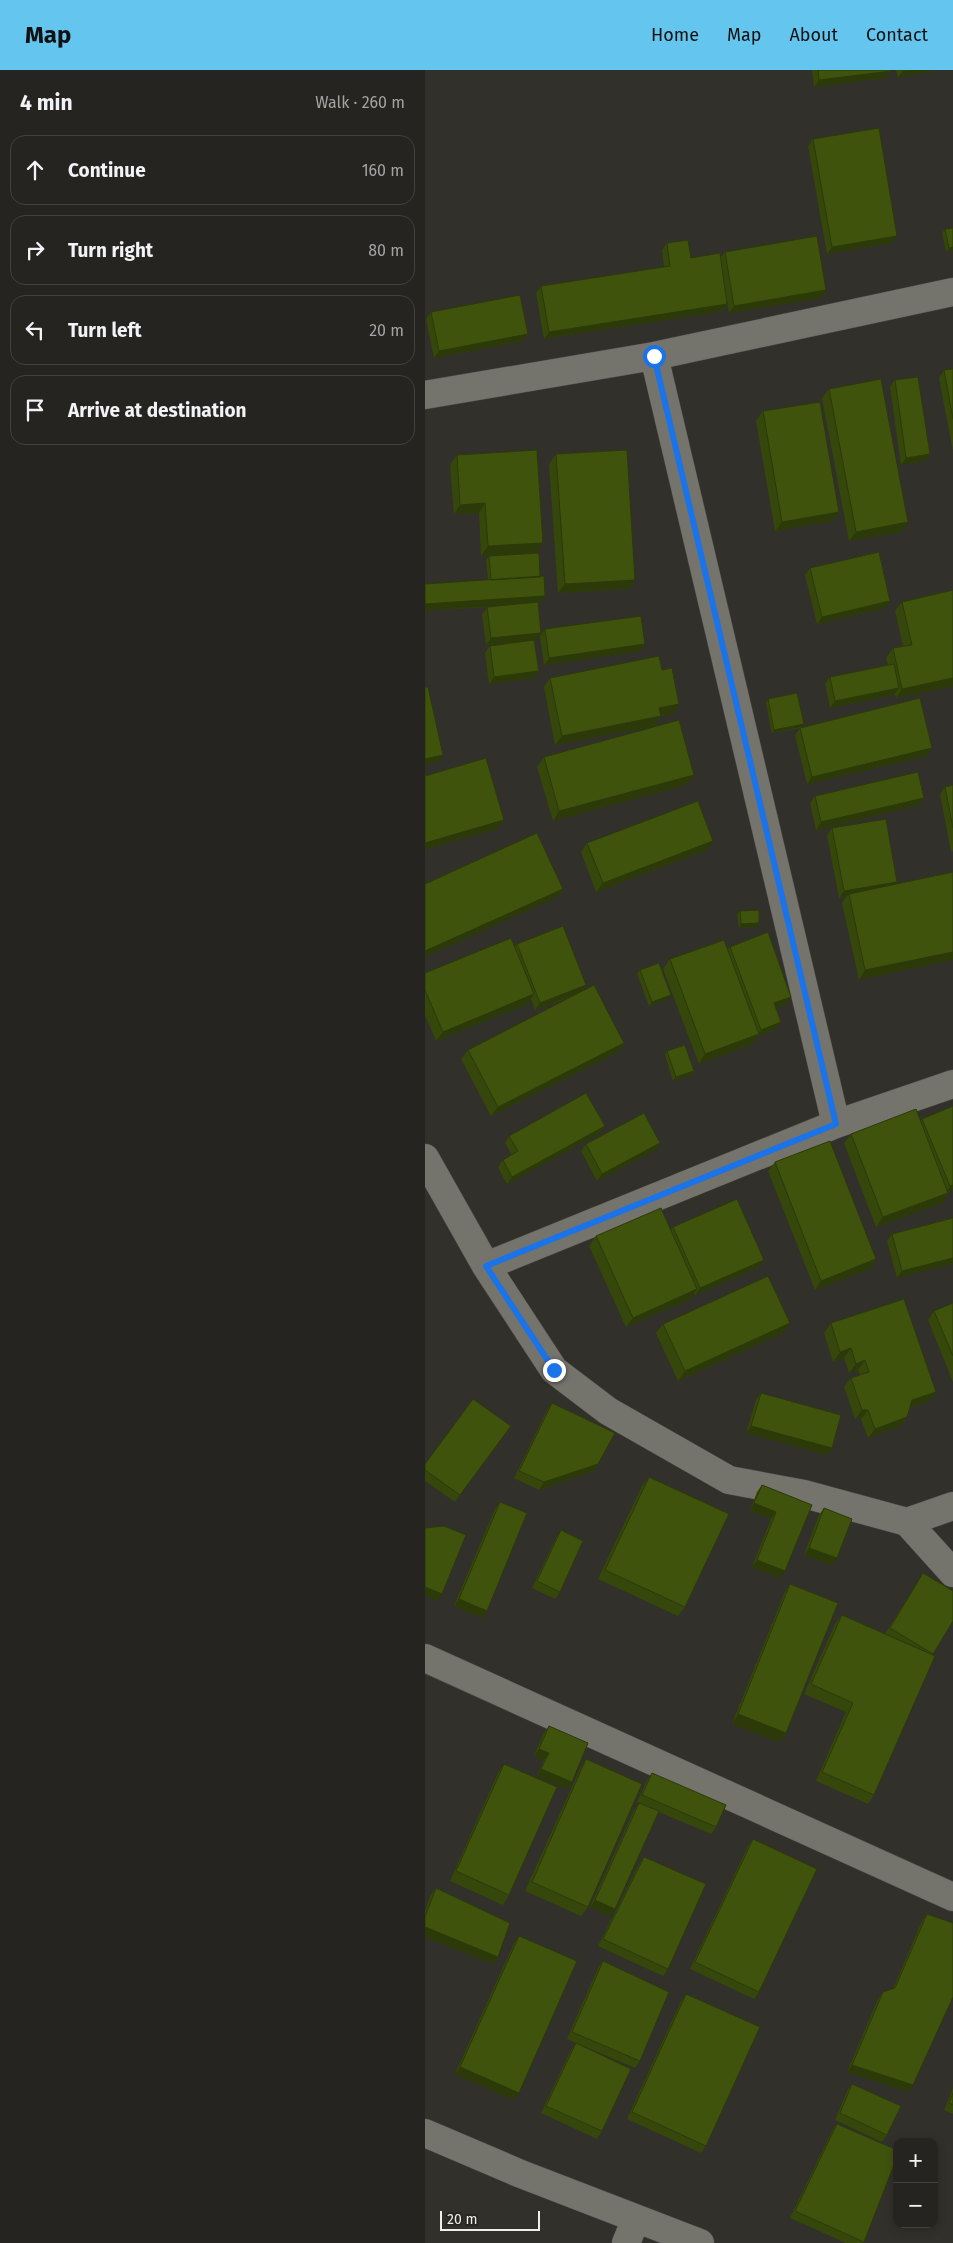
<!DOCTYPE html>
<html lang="en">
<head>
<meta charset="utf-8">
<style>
  body { margin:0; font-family:"Fira Sans",sans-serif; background:#32302d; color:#f1f3f6 }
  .controls { position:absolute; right:15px; bottom:15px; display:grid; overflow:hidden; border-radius:10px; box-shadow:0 2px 8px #0003 }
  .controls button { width:45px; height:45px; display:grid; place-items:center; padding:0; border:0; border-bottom:1px solid #42413e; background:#262420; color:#f1f3f6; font:25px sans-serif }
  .scale { position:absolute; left:15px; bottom:12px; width:100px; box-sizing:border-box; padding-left:5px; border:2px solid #eeeeea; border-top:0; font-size:14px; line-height:18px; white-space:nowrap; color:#eeeeea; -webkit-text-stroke:4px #282721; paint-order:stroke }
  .stop { position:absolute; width:15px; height:15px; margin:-11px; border:4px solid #1a73e8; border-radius:50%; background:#fff }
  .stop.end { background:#1a73e8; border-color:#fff; box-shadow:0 1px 5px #0008 }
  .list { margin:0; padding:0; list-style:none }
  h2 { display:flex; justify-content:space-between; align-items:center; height:65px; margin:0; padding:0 20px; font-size:21px }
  h2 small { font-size:16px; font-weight:400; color:#a4a4a5 }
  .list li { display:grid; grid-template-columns:32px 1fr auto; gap:15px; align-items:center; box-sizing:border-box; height:70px; margin:0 10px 10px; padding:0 10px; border:1px solid #42413e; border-radius:15px }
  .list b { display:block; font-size:19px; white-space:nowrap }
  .list em { font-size:16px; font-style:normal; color:#a4a4a5 }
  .icon { flex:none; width:28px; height:28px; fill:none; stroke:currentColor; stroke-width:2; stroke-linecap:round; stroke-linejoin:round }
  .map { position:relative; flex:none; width:528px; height:2173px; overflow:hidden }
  header { display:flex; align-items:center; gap:30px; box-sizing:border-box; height:70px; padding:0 25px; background:#64c5ee; color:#111 }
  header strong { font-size:24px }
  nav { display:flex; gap:28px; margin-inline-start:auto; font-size:18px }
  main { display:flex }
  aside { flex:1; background:#262420 }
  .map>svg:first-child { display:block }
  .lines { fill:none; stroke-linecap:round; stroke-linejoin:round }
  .minor-casing { stroke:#4c4b47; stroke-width:29 }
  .minor { stroke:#74736c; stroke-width:28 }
  .wall { fill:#36470b }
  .shaded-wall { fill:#2c3a09 }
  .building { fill:#3f530d; stroke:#2c3a09 }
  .route { stroke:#1a73e8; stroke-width:6 }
</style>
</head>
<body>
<header>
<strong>Map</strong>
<nav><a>Home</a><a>Map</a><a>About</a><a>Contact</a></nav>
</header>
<main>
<aside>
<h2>4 min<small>Walk · 260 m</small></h2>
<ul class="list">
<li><svg class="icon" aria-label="ahead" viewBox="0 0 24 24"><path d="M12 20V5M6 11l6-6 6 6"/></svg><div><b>Continue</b></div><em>160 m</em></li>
<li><svg class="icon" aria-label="right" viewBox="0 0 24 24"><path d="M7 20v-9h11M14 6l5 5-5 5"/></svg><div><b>Turn right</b></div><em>80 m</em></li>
<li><svg class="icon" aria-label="left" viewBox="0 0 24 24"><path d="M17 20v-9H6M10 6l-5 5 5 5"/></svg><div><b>Turn left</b></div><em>20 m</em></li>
<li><svg class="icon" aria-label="arrive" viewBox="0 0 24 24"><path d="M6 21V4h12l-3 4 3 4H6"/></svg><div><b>Arrive at destination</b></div></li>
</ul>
</aside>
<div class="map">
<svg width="528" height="2173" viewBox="0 0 528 2173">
  <rect width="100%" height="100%" fill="#32302a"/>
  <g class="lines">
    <defs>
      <path id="minor" d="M229,286L411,1054
        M0,325L229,286L528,222
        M0,1088L61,1196L129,1300L183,1341L304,1410L379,1424L482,1452L528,1503
        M61,1196L411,1054L528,1014
        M482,1452L528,1436
        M0,1588L528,1827
        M0,2063L96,2104L275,2173
        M201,2173L211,2149"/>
    </defs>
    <use href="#minor" class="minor-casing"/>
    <use href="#minor" class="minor"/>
  </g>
  <path class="wall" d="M387,0H466V1L461,8L389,17Z
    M471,0H512L473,8Z
    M388,69L467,173L402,184L383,76Z
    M528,158V180L521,182L517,163L520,159Z
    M242,173L266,188H295L300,182L401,220L396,228L304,243L302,230V234L298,241L119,269L111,223L116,216L239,197L237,180Z
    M6,242L103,264L98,271L9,288L1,249Z
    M528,299V381L514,308L519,300Z
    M470,310L505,384L500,391L476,395L465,317Z
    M404,319L476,462L424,471L397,328Z
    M338,341L414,442L408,451L350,461L331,351Z
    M131,384L210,510L204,519L133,523L124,394Z
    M32,385L112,482L56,486L54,443L29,444L25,395Z
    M64,486L115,507L120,526L115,533H113L111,570H109L114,601L109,608L64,614L60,583L65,576L108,570L61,575L57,544L63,537L0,541L63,510L61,490Z
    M385,498L460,538L392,554L380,505Z
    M528,520V616L471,628L470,624L469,625L405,638L400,614L405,607L463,595L461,588L468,578L478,576L470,541L477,532Z
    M120,559L215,581L119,595L115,566Z
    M237,600L248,644L236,646L229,656L130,675L119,617L125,608Z
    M343,629L376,657L502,686L382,714L370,665L375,658L347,663L341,633Z
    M119,687L263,714L128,751L112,697Z
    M528,715V781L526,782L515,724L520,717Z
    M390,726L499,728L494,735L391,760L385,733Z
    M407,758L471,814L528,802L434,910L417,833L421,827L414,828L402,765Z
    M162,773L282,780L171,822L156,782Z
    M315,841L332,857L314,858L312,844Z
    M92,874L161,915L157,922L199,973L193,982L66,1046L36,989L43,980L153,924L110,940L106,929L103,934L11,971L0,945V903L90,877Z
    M305,877L362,934L351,938L356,952L351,959L332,966L327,974L274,994L238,899L245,889L302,880Z
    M215,900L243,929L224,936L212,904Z
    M242,981L269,1001L267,1005L248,1011L240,985Z
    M528,1036V1120L523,1122V1123L517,1133L451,1157L419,1073L426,1064L496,1051L497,1049Z
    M180,1056L175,1063L82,1114L73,1097L78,1090L87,1085L80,1073L84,1066Z
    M235,1073L230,1080L172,1111L156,1081L161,1074Z
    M350,1092L451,1189L445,1199L390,1220L343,1101Z
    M528,1148L472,1208L462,1171L467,1164Z
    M248,1157L334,1197L270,1225L269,1223L266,1229L201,1257L164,1176L171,1166L246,1160Z
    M528,1233V1312L503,1250L509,1241Z
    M406,1253L511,1322L504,1331L485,1338L482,1347L475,1356L443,1368L436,1349H430L419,1317L426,1308L435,1305L433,1300L424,1303L419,1288L408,1292L399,1263Z
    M238,1254L358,1263L253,1311L231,1263Z
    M336,1323L407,1378L402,1385L321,1363L331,1330Z
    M127,1333L173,1394L168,1401L114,1420L89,1408L122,1340Z
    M86,1356L30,1432L0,1411V1394Z
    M224,1407L260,1537L253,1546L173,1509L217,1416Z
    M337,1415L387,1435L355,1508L327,1497L346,1449L325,1441L332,1422Z
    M75,1432L57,1548L29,1536L70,1439Z
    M399,1438L407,1495L379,1485L394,1445Z
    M136,1460L135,1522L130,1529L107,1518L131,1468Z
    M498,1503L528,1551L507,1584L449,1725L443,1734L391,1711L421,1642L379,1624L410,1554L417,1545L460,1564Z
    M365,1514L361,1663L354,1672L307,1654L359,1524Z
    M124,1656L147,1712L142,1719L112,1706L119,1690L109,1686L119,1663Z
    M161,1689L163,1837L156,1846L100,1821L155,1699Z
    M79,1694L84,1825L78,1835L25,1811L73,1703Z
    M227,1703L291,1757L286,1764L234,1742L185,1846L165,1837L209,1740L214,1733L212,1732L222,1710Z
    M328,1769L334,1922L329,1929L265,1899L323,1776Z
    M219,1787L243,1899L238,1906L173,1876L214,1794Z
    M11,1818L73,1887L68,1894L0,1867V1841L6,1825Z
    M502,1844L488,2015L483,2022L422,2002L453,1929L458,1922L468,1919L497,1851Z
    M94,1866L89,2030L30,2004L89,1873Z
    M178,1891L215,1991L210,1998L142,1969L173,1898Z
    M261,1924L281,2076L276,2083L202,2049L256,1931Z
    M151,1973L177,2061L172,2069L116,2043L146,1980Z
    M427,2014L462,2065L457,2072L410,2050L422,2021Z
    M528,2018V2044L519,2040Z
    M412,2054L439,2172L438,2173H421L365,2148L407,2061Z"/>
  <path class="shaded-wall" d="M484,0H512L473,8L478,1Z
    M466,1L461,8L389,17L394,10Z
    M472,166L467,173L402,184L407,177Z
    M528,177V180L521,182L524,178Z
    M401,220L396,228L304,243L309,236Z
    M302,234L298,241L119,269L124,262Z
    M103,264L98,271L9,288L14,281Z
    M505,384L500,391L476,395L481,388Z
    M60,433L54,443L29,444L35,435Z
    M414,442L408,451L350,461L357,452Z
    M483,452L476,462L424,471L431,462Z
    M118,473L112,482L56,486L63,476Z
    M210,510L204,519L133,523L140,514Z
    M120,526L115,533L0,541V534Z
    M465,531L460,538L392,554L397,547Z
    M116,563L111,570L61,575L66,568Z
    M220,574L215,581L119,595L124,588Z
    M114,601L109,608L64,614L69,607Z
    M528,608V616L471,628L477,619Z
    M474,618L469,625L405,638L410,631Z
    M254,634L248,644L227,647L234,638Z
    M236,646L229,656L130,675L137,666Z
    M379,654L376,657L347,663L349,660Z
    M507,678L502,686L382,714L387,707Z
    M18,685L13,692L0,695V689Z
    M269,705L263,714L128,751L134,741Z
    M499,728L494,735L391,760L396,752Z
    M79,750L72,759L0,780V773Z
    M288,771L282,780L171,822L178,813Z
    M472,812L467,819L424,824L421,827L414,828L419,821Z
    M138,819L131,828L0,887V881Z
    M334,853L332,857L314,858L316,854Z
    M528,882V890L434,910L440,900Z
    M161,915L156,922L110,940L115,933Z
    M109,924L103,934L11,971L18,962Z
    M246,925L243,929L224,936L227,932Z
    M366,927L362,934L344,941L349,933Z
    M356,952L351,959L332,966L327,974L274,994L280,984L332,965L336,960Z
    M199,973L193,982L66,1046L73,1037Z
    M269,1001L267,1005L248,1011L251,1007Z
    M180,1056L175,1063L82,1114L87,1107Z
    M235,1073L230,1080L172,1111L177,1104Z
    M528,1115V1120L520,1123L525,1116Z
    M523,1123L517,1133L451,1157L458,1147Z
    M528,1188V1194L472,1208L477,1201Z
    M451,1189L445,1199L390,1220L396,1211Z
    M339,1190L334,1197L270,1225L275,1218Z
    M272,1219L266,1229L201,1257L208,1248Z
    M365,1253L358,1263L253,1311L260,1301Z
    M426,1278L419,1288L408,1292L415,1282Z
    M440,1290L433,1300L424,1303L431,1294Z
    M511,1322L504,1331L481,1339L487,1330Z
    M437,1340H443L436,1349H430Z
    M482,1347L475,1356L443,1368L450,1359Z
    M326,1356L407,1378L402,1385L321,1363Z
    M173,1394L168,1401L114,1420L119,1412Z
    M329,1433L351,1442L346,1449L325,1441Z
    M384,1478L412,1488L407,1495L379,1485Z
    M332,1490L360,1501L355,1508L327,1497Z
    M0,1517L17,1524L12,1531L0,1526Z
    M34,1529L62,1541L57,1548L29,1536Z
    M313,1644L361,1663L354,1672L307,1654Z
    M114,1679L124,1683L119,1690L109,1686Z
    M116,1699L147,1712L142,1719L112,1706Z
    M170,1830L190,1839L185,1846L165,1837Z
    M0,1857L73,1887L68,1894L0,1867Z
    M427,1995L488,2015L483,2022L422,2002Z
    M35,1997L94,2023L89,2030L30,2004Z"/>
  <path class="building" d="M393,0H466V1L394,10Z
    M454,58L472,166L407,177L388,69Z
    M528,158V177L524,178L520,159Z
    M392,166L401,220L309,236L300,182Z
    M263,170L266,188L295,183L302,234L124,262L116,216L245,196L242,173Z
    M95,225L103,264L14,281L6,242Z
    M528,299V349L519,300Z
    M493,307L505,384L481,388L470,310Z
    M456,309L483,452L431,462L404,319Z
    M395,332L414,442L357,452L338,341Z
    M112,380L118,473L63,476L60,433L35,435L32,385Z
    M202,380L210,510L140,514L131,384Z
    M454,482L465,531L397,547L385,498Z
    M114,483L115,507L66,510L64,486Z
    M119,506L120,526L0,534V514Z
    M528,520V608L477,619L468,578L487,575L477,532Z
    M113,532L116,563L66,568L62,537Z
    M216,546L220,574L124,588L120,559Z
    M109,570L114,601L69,607L65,576Z
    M234,586L237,600L247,598L254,634L234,638L236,646L137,666L125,608Z
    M469,594L474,618L410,631L405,607Z
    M0,617H3L18,685L0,689Z
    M372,623L379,654L349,660L343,629Z
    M495,628L507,678L387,707L375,658Z
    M254,650L269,705L134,741L119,687Z
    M61,688L79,750L0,773V706Z
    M493,702L499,728L396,752L390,726Z
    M528,715V758L520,717Z
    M273,731L288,771L178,813L162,773Z
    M461,749L472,812L419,821L407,758Z
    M112,763L138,819L0,881V814Z
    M528,802V882L440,900L424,824Z
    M334,840V853L316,854L315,841Z
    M138,856L161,915L115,933L92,874Z
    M343,862L366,927L349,933L356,952L336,960L305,877Z
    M86,868L109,924L18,962L0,920V903Z
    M299,870L334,964L280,984L245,889Z
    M234,893L246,925L227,932L215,900Z
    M169,915L199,973L73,1037L43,980Z
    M260,975L269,1001L251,1007L242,981Z
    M161,1023L180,1056L87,1107L78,1090L93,1081L84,1066Z
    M528,1036V1115L525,1116L497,1049Z
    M491,1039L523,1123L458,1147L426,1064Z
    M219,1043L235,1073L177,1104L161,1074Z
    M405,1071L451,1189L396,1211L350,1092Z
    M312,1129L339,1190L275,1218L248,1157Z
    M236,1138L272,1219L208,1248L171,1166Z
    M528,1148V1188L477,1201L467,1164Z
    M343,1206L365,1253L260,1301L238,1254Z
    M479,1229L511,1322L487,1330L482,1347L450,1359L443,1340H437L426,1308L444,1302L440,1290L431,1294L426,1278L415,1282L406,1253Z
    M528,1233V1286L509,1241Z
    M336,1323L416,1345L407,1378L326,1356Z
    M48,1329L86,1356L35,1425L0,1400V1394Z
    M127,1333L190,1363L173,1394L119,1412L94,1401Z
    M224,1407L304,1444L260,1537L180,1500Z
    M337,1415L387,1435L360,1501L332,1490L351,1442L329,1433Z
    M75,1432L102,1443L62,1541L34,1529Z
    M399,1438L427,1449L412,1488L384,1478Z
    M19,1456L41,1465L17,1524L0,1517V1458Z
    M136,1460L158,1471L135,1522L112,1511Z
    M498,1503L528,1521V1551L508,1584L465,1558Z
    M365,1514L413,1533L361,1663L313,1644Z
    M417,1545L510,1586L449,1725L397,1702L428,1633L386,1614Z
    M124,1656L163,1673L147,1712L116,1699L124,1683L114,1679Z
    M161,1689L217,1714L163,1837L107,1812Z
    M79,1694L132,1717L84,1825L31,1801Z
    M227,1703L301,1735L291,1757L217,1725Z
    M214,1733L234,1741L190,1839L170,1830Z
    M328,1769L392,1799L334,1922L270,1892Z
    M219,1787L281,1814L243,1899L178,1869Z
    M11,1818L85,1853L73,1887L0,1857V1847Z
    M502,1844L528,1853V1927L488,2015L427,1995L458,1922L470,1918Z
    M94,1866L152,1891L94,2023L35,1997Z
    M178,1891L244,1922L215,1991L147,1962Z
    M261,1924L335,1957L281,2076L207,2042Z
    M151,1973L206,1999L177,2061L121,2036Z
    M427,2014L476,2036L462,2065L415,2043Z
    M528,2023V2035L524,2033Z
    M412,2054L472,2080V2087L439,2172L370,2141Z"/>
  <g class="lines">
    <path class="route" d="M129,1300L61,1196L411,1054L229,286"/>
  </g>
</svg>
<div class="controls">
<button>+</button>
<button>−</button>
</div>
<div class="scale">20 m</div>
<div class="stop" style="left:229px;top:286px"></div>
<div class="stop end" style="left:129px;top:1300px"></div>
</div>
</main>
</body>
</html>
